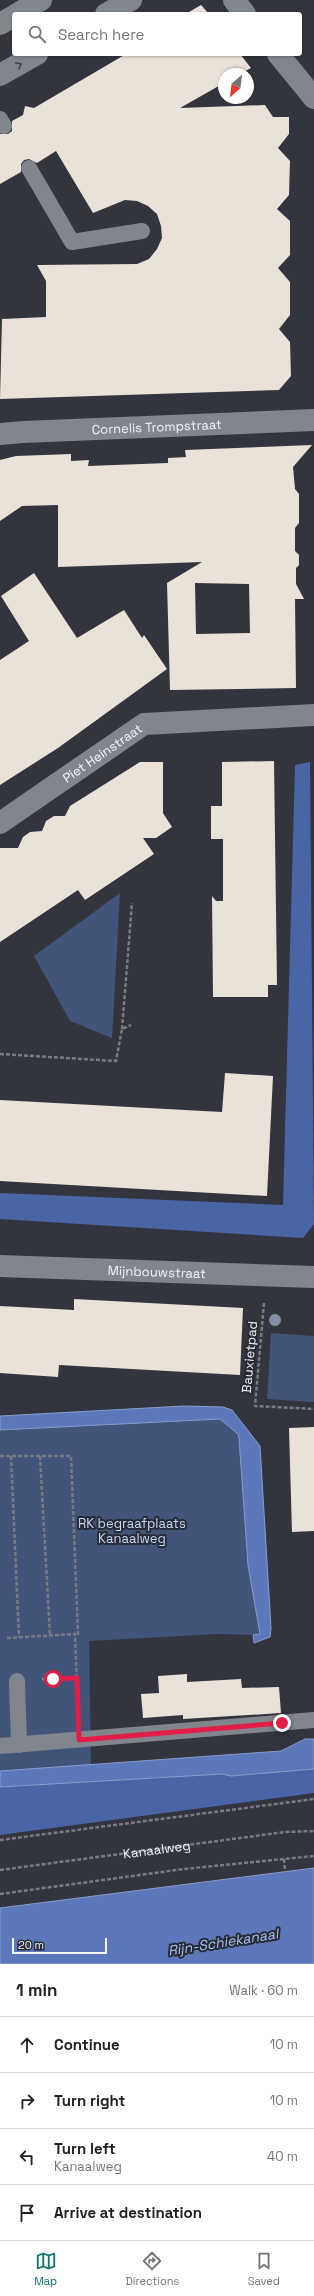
<!DOCTYPE html>
<html lang="en">
<head>
<meta charset="utf-8">
<style>
  body { margin:0; font-family:"Space Grotesk",sans-serif; background:#f6f6f6; color:#202124 }
  .compass { position:absolute; left:218px; top:68px; width:36px; height:36px; border-radius:50%; background:#fff; box-shadow:0 1px 3px #0004; rotate:208deg }
  .scale { position:absolute; left:12px; bottom:10px; width:95px; box-sizing:border-box; padding-left:4px; border:2px solid #f2f4f9; border-top:0; font-size:11px; line-height:14px; white-space:nowrap; color:#f2f4f9; -webkit-text-stroke:3px #282b33; paint-order:stroke }
  .stop { position:absolute; width:12px; height:12px; margin:-9px; border:3px solid #e11d48; border-radius:50%; background:#fff }
  .stop.end { background:#e11d48; border-color:#fff; box-shadow:0 1px 4px #0008 }
  .list { margin:0; padding:0; list-style:none }
  h2 { display:flex; justify-content:space-between; align-items:center; height:52px; margin:0; padding:0 16px; font-size:17px }
  h2 small { font-size:13px; font-weight:400; color:#757577 }
  .list li { display:grid; grid-template-columns:26px 1fr auto; gap:12px; align-items:center; box-sizing:border-box; height:56px; padding:0 16px; border-top:1px solid #e0e0e0 }
  .list b { display:block; font-size:15px; white-space:nowrap }
  .list p { margin:0; font-size:13px; white-space:nowrap; color:#757577 }
  .list em { font-size:13px; font-style:normal; color:#757577 }
  .icon { flex:none; width:22px; height:22px; fill:none; stroke:currentColor; stroke-width:2; stroke-linecap:round; stroke-linejoin:round }
  .map { position:relative; flex:none; width:314px; height:1964px; overflow:hidden }
  .search { position:absolute; background:#fff; box-shadow:0 1px 3px #0004; left:12px; right:12px; top:12px; height:44px; display:flex; align-items:center; gap:10px; box-sizing:border-box; padding:0 14px; border-radius:4px; color:#757577; font-size:15px }
  .sheet { height:276px; background:#fff }
  nav { display:flex; justify-content:space-around; align-items:center; box-sizing:border-box; height:56px; border-top:1px solid #e0e0e0; background:#fff; font-size:11px; color:#757577 }
  nav a { display:grid; justify-items:center; gap:2px }
  nav .on { color:#0f766e }
  .map>svg:first-child { display:block }
  .green { fill:#43547a }
  .forest { fill:#4a65a6 }
  .water { fill:#5c78bb; stroke:#899dce }
  .building { fill:#eae1d9; fill-rule:evenodd }
  .lines { fill:none; stroke-linecap:round; stroke-linejoin:round }
  .path { stroke:#797b82; stroke-width:2.5; stroke-dasharray:4 2; stroke-linecap:butt }
  .lane { stroke:#81858e; stroke-width:16 }
  .street { stroke:#81858e; stroke-width:22 }
  .tree { fill:#838ea6 }
  .oneway { stroke:#3e424a }
  .route { stroke:#e11d48; stroke-width:5 }
  .labels { text-anchor:middle; stroke-width:4; stroke-linejoin:round; paint-order:stroke }
  .street-label { font-size:13px; fill:#f2f4f9; stroke:#282b33 }
  .park-label { font-size:13px; fill:#c6d7fc; stroke:#282b33 }
  .water-label { font-size:14px; font-style:italic; fill:#a7c0f7; stroke:#282b33 }
</style>
</head>
<body>
<div class="map">
<svg width="314" height="1964" viewBox="0 0 314 1964">
  <rect width="100%" height="100%" fill="#32353d"/>
  <path class="green" d="M120,893L112,1038L70,1021L34,956Z
    M271,1333L314,1336V1402L267,1399Z
    M220,1419L238,1434L239,1438L248,1565L260,1635L217,1634L89,1641L91,1766L0,1771V1430Z"/>
  <path class="forest" d="M310,762L314,1224L303,1238L0,1219V1193L283,1205L295,765Z
    M314,1769V1793L0,1835V1787L222,1774L231,1776Z"/>
  <path class="water" d="M184,1406L223,1407L232,1410L260,1446L271,1628L270,1637L254,1643L253,1635L260,1634L248,1565L239,1438L238,1434L220,1419L0,1430V1416Z
    M305,1739H314V1769L231,1776L222,1774L0,1787V1771L281,1751Z
    M314,1868V1964H0V1908Z"/>
  <path class="building" d="M201,5L209,14H188L189,12Z
    M126,54H240L251,68L240,74H224V83L180,108L265,105L273,117H289V134L278,148L290,161L289,195L277,209L290,221V255L278,268L290,282V315L279,329L290,342L291,376L279,390L0,399L2,319L46,317V281L37,265L137,264L149,259L157,249L162,238L161,226L157,214L148,206L137,201L125,200L93,213L56,151L37,163L29,159L24,160L21,164V172L0,184V134H8L12,131V121L23,115L25,106L34,108Z
    M312,445L293,467L295,489L299,494V523L295,528V551L299,555V565L296,568V584L304,599H295L296,688L170,690L167,583L202,562L58,567V505L22,506L0,521V460L16,456L71,454V461L89,460L88,466L168,463V458L186,457L185,450ZM195,583L249,584L250,633L196,634Z
    M34,573L77,638L124,610L142,638L144,635L167,669L58,748L0,785V660L29,641L1,596Z
    M274,761L277,985H268V997H213L212,896L216,901H223V839H211V806H222V762Z
    M140,762H163V813L172,827L156,838H143L154,854L85,900L78,890L0,942V848H18L23,837L30,832L42,831L46,821L54,816H65L70,806Z
    M225,1073L273,1076L267,1196L0,1181V1100L222,1112Z
    M74,1299L243,1308L240,1375L59,1365L58,1377L0,1373V1306L74,1310Z
    M314,1427V1531L292,1532L289,1428Z
    M187,1674V1682L241,1679L242,1688L279,1687L281,1713L183,1719V1715L143,1718L141,1694L159,1693L158,1676Z"/>
  <g class="lines">
    <g class="path">
      <path d="M122,1029L132,903"/>
      <path d="M0,1054L116,1061L122,1029L131,1025"/>
      <path d="M264,1303L255,1406L314,1409"/>
      <path d="M0,1456H71L78,1634H75"/>
      <path d="M11,1456L19,1637"/>
      <path d="M40,1456L50,1635"/>
      <path d="M7,1638L75,1634L78,1715"/>
      <path d="M42,1679L77,1678"/>
      <path d="M0,1840L314,1799"/>
      <path d="M284,1859L285,1872"/>
      <path id="s1" d="M0,1870L285,1832L314,1831"/>
      <path d="M0,1894L184,1869L314,1856"/>
    </g>
    <path class="lane" d="M0,119L4,126
      M29,168L72,242L142,231
      M17,1681L19,1745
      M0,1746L314,1720"/>
    <g class="street">
      <path d="M234,0L245,14"/>
      <path d="M17,14L41,0"/>
      <path d="M106,14L131,0"/>
      <path d="M0,24L14,16"/>
      <path d="M278,54L314,98"/>
      <path d="M0,75L37,54"/>
      <path id="s2" d="M0,434L23,432L314,420"/>
      <path id="s3" d="M0,823L144,724L314,715"/>
      <path id="s4" d="M0,1266L314,1277"/>
    </g>
  </g>
  <circle class="tree" cx="275" cy="1320" r="6"/>
  <defs><path id="oneway-chevron" d="M-2-3.5L2.5 0L-2 3.5" fill="none" stroke-width="1.6" stroke-linecap="round" stroke-linejoin="round"/></defs>
  <use class="oneway" href="#oneway-chevron" transform="translate(19 65) rotate(-30)"/>
  <g class="lines">
    <path class="route" d="M53,1679L77,1678L79,1740L282,1723"/>
  </g>
  <g class="labels">
    <g class="street-label">
      <text dy="5" stroke="none"><textPath href="#s2" startOffset="157">Cornelis Trompstraat</textPath></text>
      <text dy="5" stroke="none"><textPath href="#s3" startOffset="124">Piet Heinstraat</textPath></text>
      <text dy="5" stroke="none"><textPath href="#s4" startOffset="157">Mijnbouwstraat</textPath></text>
      <text transform="translate(249 1357) rotate(-85)" y="5">Bauxietpad</text>
      <text dy="5" stroke="none"><textPath href="#s1" startOffset="158">Kanaalweg</textPath></text>
    </g>
    <g class="park-label">
      <text x="132" y="1528">RK begraafplaats<tspan x="132" dy="15">Kanaalweg</tspan></text>
    </g>
    <g class="water-label">
      <text transform="translate(223 1942) rotate(-9)" y="5">Rijn-Schiekanaal</text>
    </g>
  </g>
</svg>
<svg class="compass" viewBox="-18 -18 36 36"><path d="M0-13l5 13h-10z" fill="#e53935"/><path d="M0 13l5-13h-10z" fill="#757577"/></svg>
<div class="scale">20 m</div>
<div class="stop" style="left:53px;top:1679px"></div>
<div class="stop end" style="left:282px;top:1723px"></div>
<div class="search"><svg class="icon" aria-label="search" viewBox="0 0 24 24"><circle cx="10" cy="10" r="6"/><path d="M15 15l6 6"/></svg>Search here</div>
</div>
<section class="sheet">
<h2>1 min<small>Walk · 60 m</small></h2>
<ul class="list">
<li><svg class="icon" aria-label="ahead" viewBox="0 0 24 24"><path d="M12 20V5M6 11l6-6 6 6"/></svg><div><b>Continue</b></div><em>10 m</em></li>
<li><svg class="icon" aria-label="right" viewBox="0 0 24 24"><path d="M7 20v-9h11M14 6l5 5-5 5"/></svg><div><b>Turn right</b></div><em>10 m</em></li>
<li><svg class="icon" aria-label="left" viewBox="0 0 24 24"><path d="M17 20v-9H6M10 6l-5 5 5 5"/></svg><div><b>Turn left</b><p>Kanaalweg</p></div><em>40 m</em></li>
<li><svg class="icon" aria-label="arrive" viewBox="0 0 24 24"><path d="M6 21V4h12l-3 4 3 4H6"/></svg><div><b>Arrive at destination</b></div></li>
</ul>
</section>
<nav>
<a class="on"><svg class="icon" aria-label="map" viewBox="0 0 24 24"><path d="M3 6l6-2 6 2 6-2v14l-6 2-6-2-6 2zM9 4v14M15 6v14"/></svg>Map</a>
<a><svg class="icon" aria-label="directions" viewBox="0 0 24 24"><path d="M12 3l9 9-9 9-9-9zM9 14v-3h6M13 9l2 2-2 2"/></svg>Directions</a>
<a><svg class="icon" aria-label="saved" viewBox="0 0 24 24"><path d="M7 4h10v16l-5-4-5 4z"/></svg>Saved</a>
</nav>
</body>
</html>
